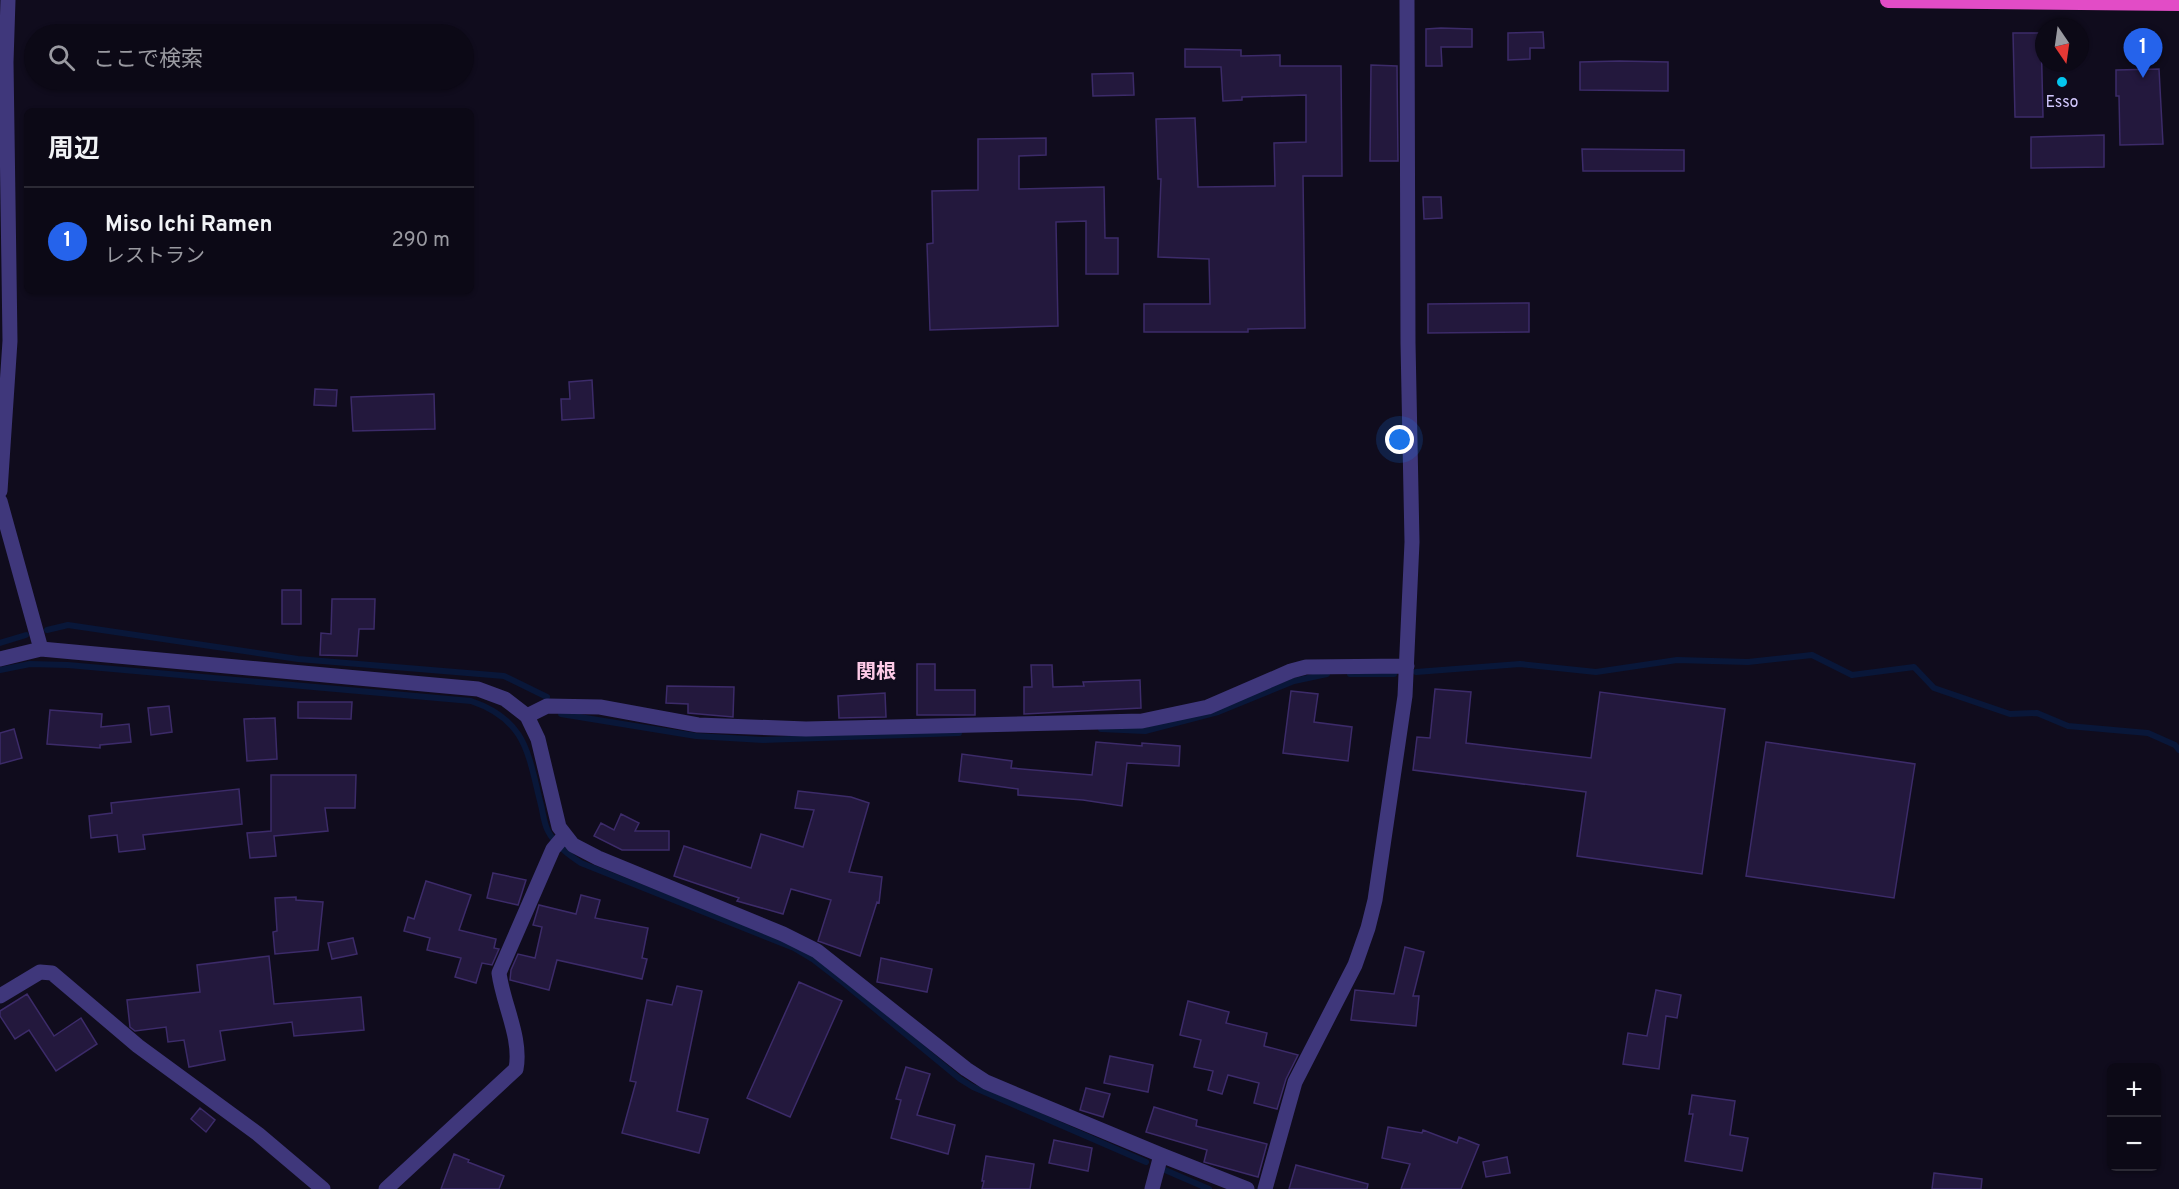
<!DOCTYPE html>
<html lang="ja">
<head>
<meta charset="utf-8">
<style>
  body { margin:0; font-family:Overpass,"Noto Sans JP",sans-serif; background:#1a1723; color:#f1f3f6 }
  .controls { position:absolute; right:18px; bottom:18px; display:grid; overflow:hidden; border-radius:9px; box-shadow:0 2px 4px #0004 }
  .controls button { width:54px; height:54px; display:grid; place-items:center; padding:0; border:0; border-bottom:2px solid #2c2a35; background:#0c0916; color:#f1f3f6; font:30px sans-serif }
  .compass { position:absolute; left:2035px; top:18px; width:54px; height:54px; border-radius:50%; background:#0c0916; box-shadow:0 2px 4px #0004; rotate:167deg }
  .you { position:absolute; left:1400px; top:440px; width:21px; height:21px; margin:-15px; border:4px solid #fff; border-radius:50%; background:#1a73e8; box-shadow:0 0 0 9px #1a73e833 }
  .badge { display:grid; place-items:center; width:39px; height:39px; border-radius:50%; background:#2563eb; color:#fff; font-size:20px; font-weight:700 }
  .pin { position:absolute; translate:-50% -50px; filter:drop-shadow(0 2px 3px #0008) }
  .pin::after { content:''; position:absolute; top:32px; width:21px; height:18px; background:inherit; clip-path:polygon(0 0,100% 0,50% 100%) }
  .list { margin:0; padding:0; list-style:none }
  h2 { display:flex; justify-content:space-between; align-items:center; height:78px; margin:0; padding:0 24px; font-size:26px }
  h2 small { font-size:20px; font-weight:400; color:#9a9aa1 }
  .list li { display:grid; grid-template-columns:39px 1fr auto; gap:18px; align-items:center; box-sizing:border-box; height:108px; padding:0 24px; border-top:2px solid #2c2a35 }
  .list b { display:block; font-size:22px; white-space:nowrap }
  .list p { margin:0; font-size:20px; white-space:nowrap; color:#9a9aa1 }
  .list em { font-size:20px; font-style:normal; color:#9a9aa1 }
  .icon { flex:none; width:33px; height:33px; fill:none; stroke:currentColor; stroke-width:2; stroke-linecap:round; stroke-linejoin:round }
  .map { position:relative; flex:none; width:2179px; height:1189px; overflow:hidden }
  .search { position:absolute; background:#0c0916; box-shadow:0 2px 4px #0004; left:24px; top:24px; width:450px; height:66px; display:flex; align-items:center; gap:15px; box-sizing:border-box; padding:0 21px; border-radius:33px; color:#9a9aa1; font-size:22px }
  .panel { position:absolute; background:#0c0916; box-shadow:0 2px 4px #0004; left:24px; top:108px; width:450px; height:186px; border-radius:9px }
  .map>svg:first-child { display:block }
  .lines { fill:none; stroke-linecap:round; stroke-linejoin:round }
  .stream { stroke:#091739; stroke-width:6 }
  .building { fill:#23183d; stroke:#3c2b69; stroke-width:1.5 }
  .minor { stroke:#3f377b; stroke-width:15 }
  .trunk { stroke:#e24cc6; stroke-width:16 }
  .poi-dot { fill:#04c6ef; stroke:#100c1d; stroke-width:2 }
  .labels { text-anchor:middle; stroke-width:4.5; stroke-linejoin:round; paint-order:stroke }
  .poi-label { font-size:16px; fill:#d3c9fe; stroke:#100c1d }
  .quarter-label { font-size:20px; font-weight:bold; fill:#fecbe8; stroke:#100c1d }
</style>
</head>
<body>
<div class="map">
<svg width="2179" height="1189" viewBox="0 0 2179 1189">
  <rect width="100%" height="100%" fill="#100c1d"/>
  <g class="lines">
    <path class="stream" d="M47,630L68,625L298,659L504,676L547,697
      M0,643L26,635
      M0,670L30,664L68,665L471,701C527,720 528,754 541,805C543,813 544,824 548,831C555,845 569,855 581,863L794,948L814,960L840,980L960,1079L973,1087L1146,1162
      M1416,672L1520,664L1596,672L1677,660L1748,662L1812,655L1852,675L1914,667L1934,688L2010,714L2037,713L2068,726L2148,733L2175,745L2179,750
      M1350,674H1394
      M561,714L696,736L763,740L959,733
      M1101,729L1145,731L1218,712L1294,681L1327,674
      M1165,1170L1209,1189"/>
  </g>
  <path class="building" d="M1441,28L1472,29V47H1441L1442,66H1426V29Z
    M1543,32L1544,48H1530V59L1508,60V33Z
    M2013,33H2041L2043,117H2015Z
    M1185,49L1241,50V56L1280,55V66H1341L1342,176H1303L1305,328L1248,329V332H1144V304H1210L1209,259L1158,257L1161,179H1158L1156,119L1195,118L1198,187L1275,186L1274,143L1306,142V95L1242,97V100L1223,101L1221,67H1185Z
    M1619,61L1668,62V91L1580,90V62Z
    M1371,65L1397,66L1398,161H1370Z
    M2159,69L2163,144L2120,145L2119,96H2116V70Z
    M1133,73L1134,95L1093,96L1092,74Z
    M2104,135V167L2031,168V137Z
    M1046,138V155L1019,156V189L1104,187L1105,238H1118V274H1086V221L1056,222L1058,326L930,330L927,244L933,243L932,191L978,190V139Z
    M1582,149L1684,150V171H1583Z
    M1423,197H1441L1442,218L1424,219Z
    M1529,303V332L1428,333V304Z
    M592,380L594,418L562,420L561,399H570L569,382Z
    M315,389L337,390L336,406L314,405Z
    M434,394L435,429L353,431L351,397Z
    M282,590H301V624H282Z
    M332,599H375L374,629H359L357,656L320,655L321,633L331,634Z
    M917,664H935V690H975V715H917Z
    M1031,665H1052L1053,687L1084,686L1083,682L1140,680L1141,708L1024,714V687H1032Z
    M667,686L734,687L733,717L688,713V704L666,703Z
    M1435,689L1471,692L1466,743L1591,758L1600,692L1725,709L1702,874L1577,856L1586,792L1413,770L1417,737L1430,738Z
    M1291,691L1318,694L1314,722L1352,727L1348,761L1283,753Z
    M885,693L886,717L839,718L838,696Z
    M298,702H352L351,719L298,718Z
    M169,706L172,732L151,735L148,708Z
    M50,710L102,714L101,727L129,724L131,742L100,745V748L47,744Z
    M275,718L277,759L247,761L244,719Z
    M14,729L22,758L0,764V733Z
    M1096,742L1142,746V743L1180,746L1179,766L1127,763L1122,806L1083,800L1018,795V789L959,781L962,754L1012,761L1011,768L1092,775Z
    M1766,742L1915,764L1894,898L1746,876Z
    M271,775H356L355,808H325L328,831L274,836L276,856L250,858L247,833L271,831Z
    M239,789L242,824L143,835L145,849L119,852L117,835L91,838L89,816L112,813L111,803Z
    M798,791L851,797L869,803L849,872L882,877L879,903L877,902L860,956L818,941L831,900L791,889L783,914L737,901L739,898L674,876L684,846L751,868L761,834L803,847L814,810L795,808Z
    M621,814L639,823L635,831H669V850H622L594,836L601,823L614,830Z
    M493,873L526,880L518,905L487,898Z
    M426,881L471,895L459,930L496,939L494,948L499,949L492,965L482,963L476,983L455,977L461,958L427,950L430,938L404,931L408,917L414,919Z
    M581,895L600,900L595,918L648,928L642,958L647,959L642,979L557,960L549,990L510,980L511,970L518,954L535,958L542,927L533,925L539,905L576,914Z
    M296,897V900L323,902L318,950L275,954L273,932L277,931L275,898Z
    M353,938L357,954L332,959L328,943Z
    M1405,947L1424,952L1413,996H1419L1416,1026L1351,1020L1355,990L1394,994Z
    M269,956L274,1004L361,997L364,1030L294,1036L292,1022L220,1031L225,1060L189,1067L184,1040L168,1042L166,1027L135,1031L130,1027L127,1000L200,992L197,965Z
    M881,958L932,969L927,992L877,982Z
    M799,982L842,1001L790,1117L747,1098Z
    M677,986L702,991L677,1111L708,1119L699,1153L622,1133L636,1082L630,1081L647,1000L672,1005Z
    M1656,990L1681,995L1677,1018L1666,1016L1659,1069L1623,1064L1628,1033L1647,1036Z
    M27,994L54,1036L81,1018L97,1044L56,1071L29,1030L15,1039L0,1016V1011Z
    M1188,1001L1229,1012L1226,1023L1267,1033L1264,1046L1298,1055L1286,1079L1277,1109L1254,1103L1259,1083L1228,1075L1222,1094L1208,1090L1213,1071L1194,1067L1201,1040L1180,1035Z
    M1110,1056L1153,1065L1148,1092L1104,1083Z
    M906,1067L930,1074L917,1115L955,1125L948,1154L891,1138L901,1100L896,1099Z
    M1086,1088L1110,1094L1103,1117L1080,1110Z
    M1692,1095L1735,1101L1730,1135L1748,1138L1742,1171L1685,1161L1693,1114H1689Z
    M1154,1107L1197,1120L1196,1126L1267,1144L1258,1177L1204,1162L1207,1150L1146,1132Z
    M200,1108L215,1120L206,1132L191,1119Z
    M1388,1127L1422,1133L1423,1130L1457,1143L1459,1137L1479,1145L1461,1189H1401L1410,1164L1382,1158Z
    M1054,1140L1092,1148L1088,1171L1049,1163Z
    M454,1154L469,1160L468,1162L504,1176L499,1189H441Z
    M986,1156L1034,1164L1030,1189H982L984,1181H982Z
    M1507,1157L1510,1173L1486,1177L1483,1162Z
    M1296,1165L1368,1184L1367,1189H1289Z
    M1934,1173L1982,1179L1981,1189H1932Z"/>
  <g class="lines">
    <path class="minor" d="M0,491L10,341L6,62L8,0
      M0,501L41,649
      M0,659L41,649L478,689L505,699L527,716L538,739L559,827L573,845L598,858L783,934L817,951L966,1069L986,1082L1161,1155L1247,1189
      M527,716L547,706L600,707L698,725L806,729L1142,721L1208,707L1291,671L1306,667L1407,666
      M0,996L40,972L52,973L138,1046L258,1134L323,1189
      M386,1189L516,1069C522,1038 503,1004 499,973L553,849L564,836
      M1152,1189L1161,1155
      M1265,1189L1295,1082L1355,965L1368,928L1375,900L1405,696L1412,542L1408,343L1407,0"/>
    <path class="trunk" d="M1888,0L2179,3"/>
  </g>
  <circle class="poi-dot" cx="2062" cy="82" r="6"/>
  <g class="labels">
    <g class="poi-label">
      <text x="2062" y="107">Esso</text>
    </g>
    <g class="quarter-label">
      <text x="876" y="678">関根</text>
    </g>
  </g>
</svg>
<div class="controls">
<button>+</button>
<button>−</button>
</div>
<svg class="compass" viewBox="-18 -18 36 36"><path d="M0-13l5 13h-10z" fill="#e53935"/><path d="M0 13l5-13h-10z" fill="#9a9aa1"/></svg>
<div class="you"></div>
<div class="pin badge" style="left:2143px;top:78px">1</div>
<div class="search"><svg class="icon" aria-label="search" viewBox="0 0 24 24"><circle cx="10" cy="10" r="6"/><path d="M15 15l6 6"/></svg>ここで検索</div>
<section class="panel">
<h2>周辺<small></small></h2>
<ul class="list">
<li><span class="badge">1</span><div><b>Miso Ichi Ramen</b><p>レストラン</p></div><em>290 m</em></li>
</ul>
</section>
</div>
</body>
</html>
